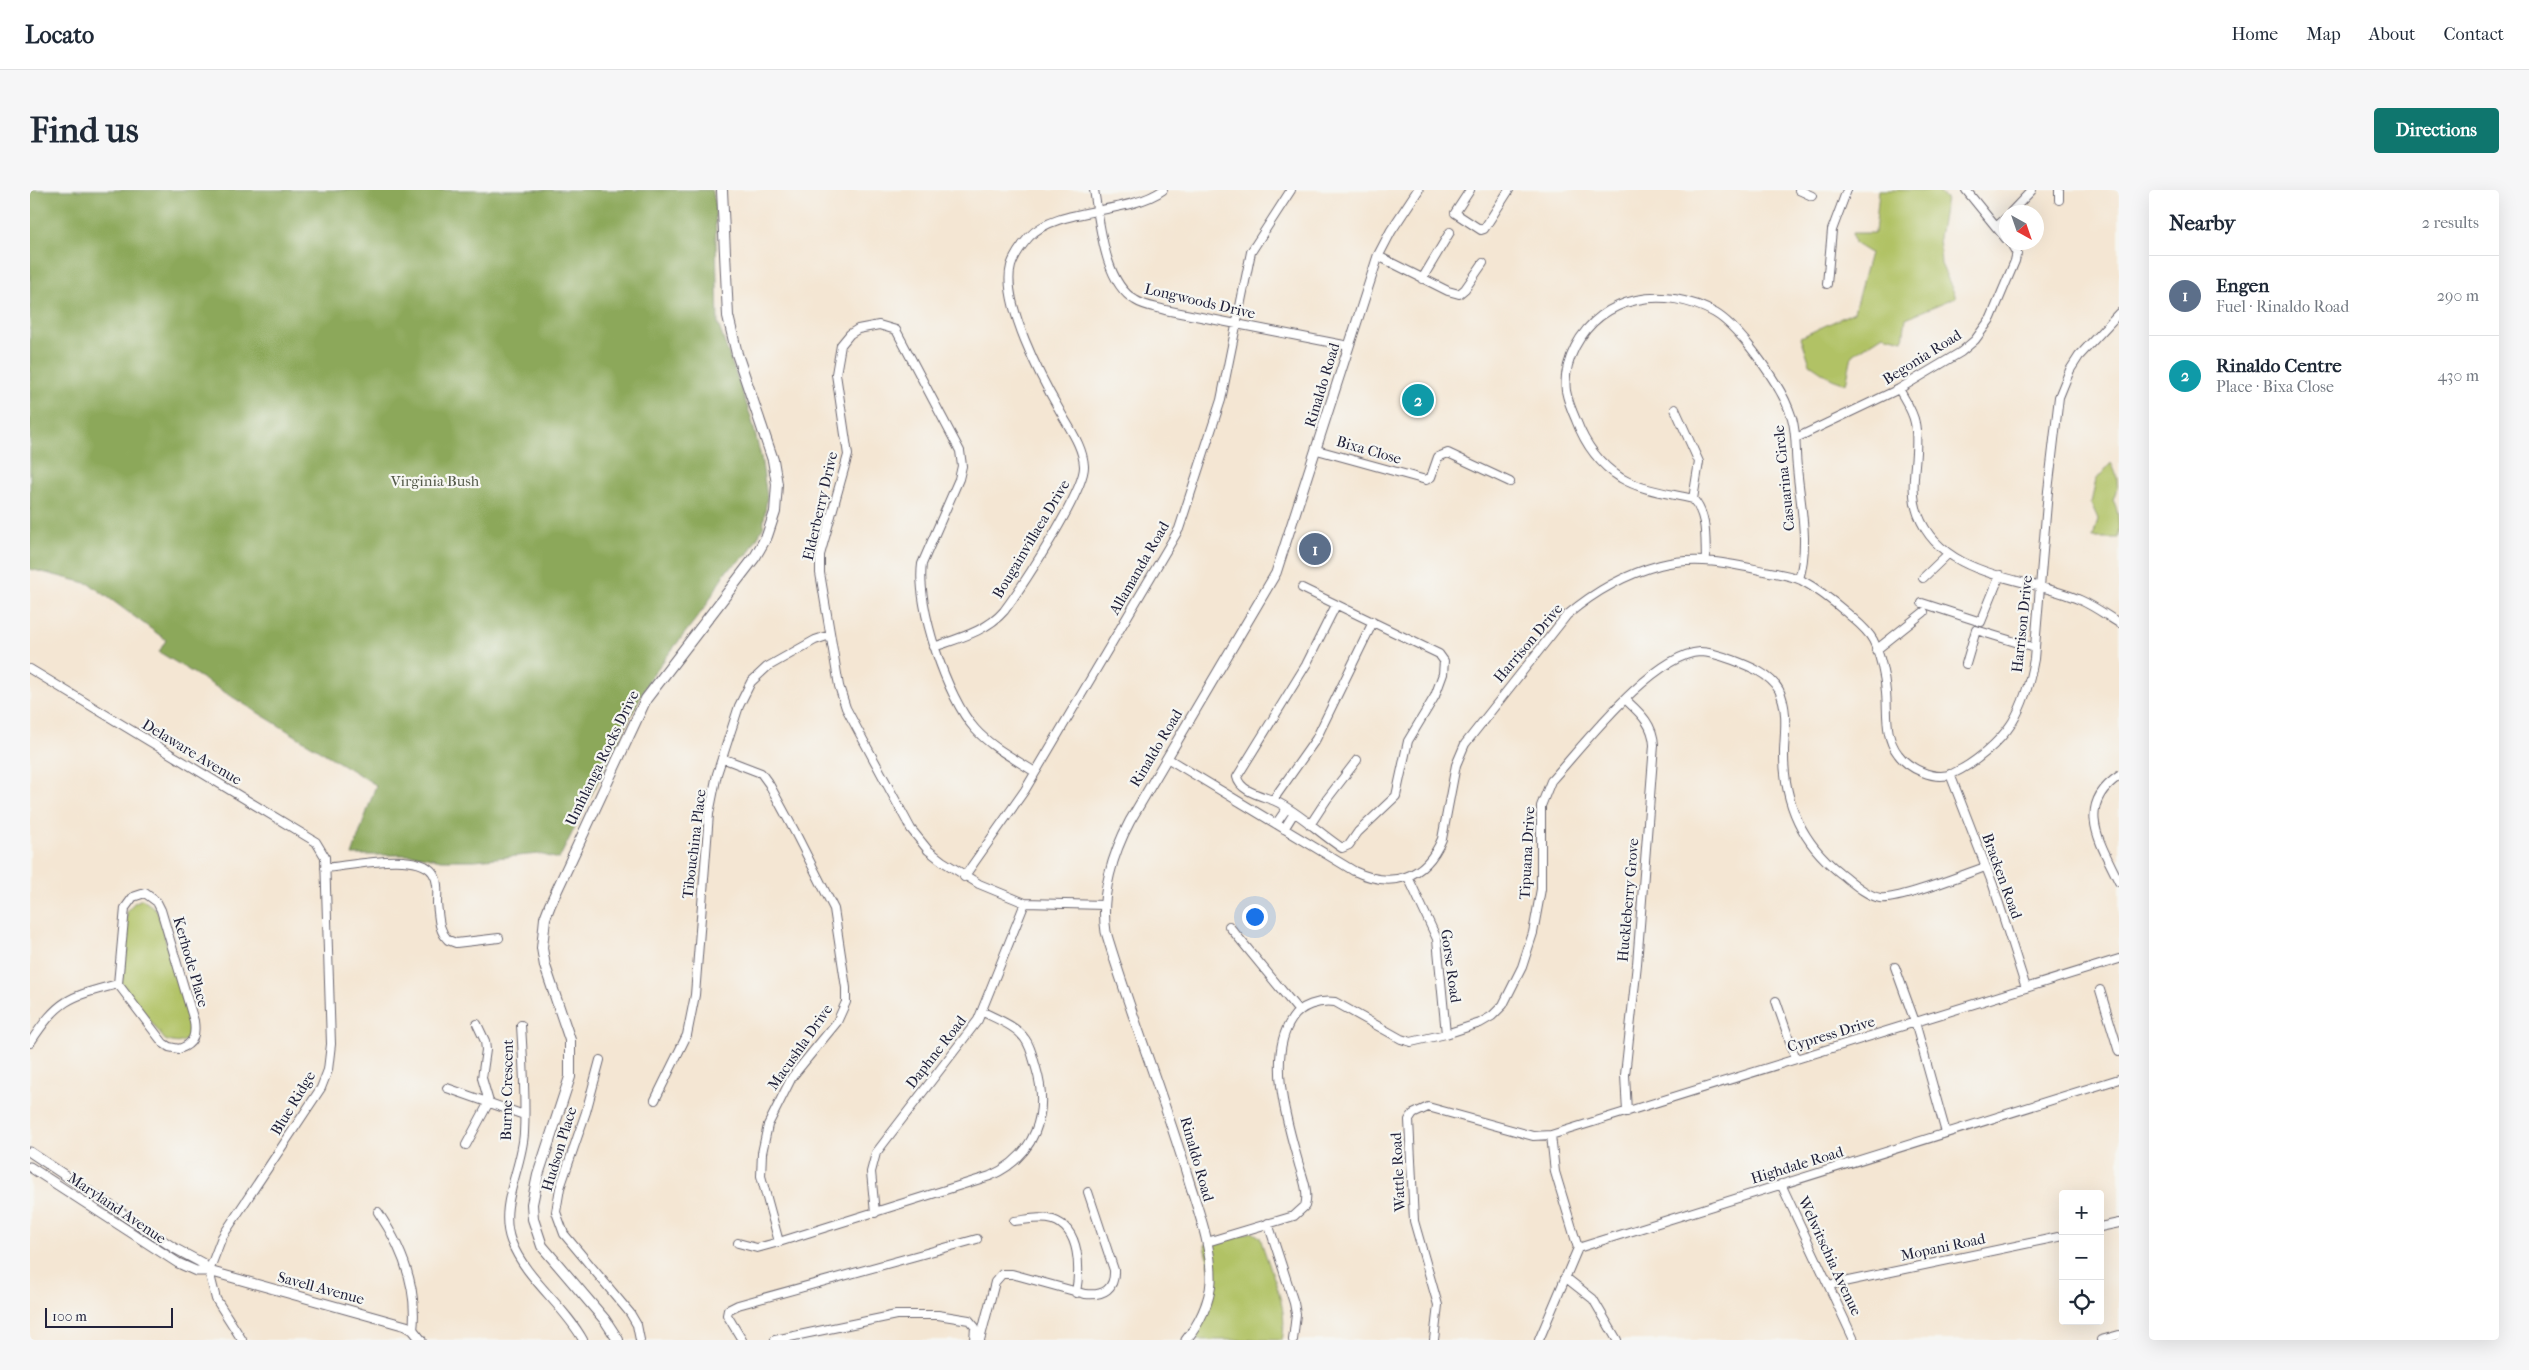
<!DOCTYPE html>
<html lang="en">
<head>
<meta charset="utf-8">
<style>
  body { margin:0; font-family:"IM FELL French Canon",serif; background:#f6f6f7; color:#1f2937 }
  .controls { position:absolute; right:15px; bottom:15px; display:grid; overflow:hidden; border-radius:5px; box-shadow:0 5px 20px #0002 }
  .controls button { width:45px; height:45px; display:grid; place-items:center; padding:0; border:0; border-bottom:1px solid #e0e1e3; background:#fff; color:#1f2937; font:25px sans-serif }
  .compass { position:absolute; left:1969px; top:15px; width:45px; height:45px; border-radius:50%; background:#fff; box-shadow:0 5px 20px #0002; rotate:140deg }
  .scale { position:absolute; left:15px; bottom:12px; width:128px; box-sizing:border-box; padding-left:5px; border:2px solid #22223b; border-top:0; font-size:14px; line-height:18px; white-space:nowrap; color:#22223b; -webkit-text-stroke:4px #f6f6f2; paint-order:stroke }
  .you { position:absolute; left:1224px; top:726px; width:18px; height:18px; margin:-12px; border:4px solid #fff; border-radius:50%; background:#1a73e8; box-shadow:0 0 0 8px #1a73e833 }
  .badge { display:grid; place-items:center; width:32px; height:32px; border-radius:50%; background:#0f766e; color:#fff; font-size:16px; font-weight:700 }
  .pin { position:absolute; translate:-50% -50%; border:2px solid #fff; box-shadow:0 1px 5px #0006 }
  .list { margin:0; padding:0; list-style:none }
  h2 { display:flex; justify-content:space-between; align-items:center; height:65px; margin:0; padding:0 20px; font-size:21px }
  h2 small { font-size:16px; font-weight:400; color:#747a83 }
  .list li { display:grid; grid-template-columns:32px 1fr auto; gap:15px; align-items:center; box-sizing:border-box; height:80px; padding:0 20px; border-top:1px solid #e0e1e3 }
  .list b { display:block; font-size:19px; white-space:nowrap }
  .list p { margin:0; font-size:16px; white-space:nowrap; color:#747a83 }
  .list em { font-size:16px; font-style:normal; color:#747a83 }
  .icon { flex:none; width:28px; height:28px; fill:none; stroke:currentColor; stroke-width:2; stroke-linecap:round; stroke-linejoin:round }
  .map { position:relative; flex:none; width:2089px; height:1150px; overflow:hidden; border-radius:5px }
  header { display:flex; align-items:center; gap:30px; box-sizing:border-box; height:70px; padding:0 25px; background:#fff; border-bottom:1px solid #e0e1e3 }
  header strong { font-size:24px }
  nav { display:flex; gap:28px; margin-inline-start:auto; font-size:18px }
  .intro { display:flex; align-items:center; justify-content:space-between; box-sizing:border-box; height:120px; padding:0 30px }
  h1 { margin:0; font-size:35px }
  .button { padding:12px 22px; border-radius:5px; background:#0f766e; color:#fff; font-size:18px; font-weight:700 }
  main { display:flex; gap:30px; padding:0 30px }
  aside { flex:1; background:#fff; border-radius:5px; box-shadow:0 5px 20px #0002 }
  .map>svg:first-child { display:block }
  .green { fill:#b1c265; stroke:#6a7250 }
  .forest { fill:#8ca85a; stroke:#57654a }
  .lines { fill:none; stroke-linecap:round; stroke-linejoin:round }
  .minor-casing { stroke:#6c6770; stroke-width:10 }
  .tertiary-casing { stroke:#6c6770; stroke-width:11 }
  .secondary-casing { stroke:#6c6770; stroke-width:12 }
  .minor { stroke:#fff; stroke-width:8 }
  .tertiary { stroke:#fff; stroke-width:9 }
  .secondary { stroke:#fff; stroke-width:10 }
  .labels { text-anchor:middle; stroke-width:4.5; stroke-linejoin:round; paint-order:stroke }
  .street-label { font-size:15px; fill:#22223b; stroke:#f6f6f2 }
  .park-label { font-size:15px; fill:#545a4a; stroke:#f6f6f2 }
</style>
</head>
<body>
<header>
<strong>Locato</strong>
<nav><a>Home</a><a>Map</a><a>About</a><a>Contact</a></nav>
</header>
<div class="intro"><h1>Find us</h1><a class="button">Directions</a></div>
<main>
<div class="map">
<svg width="2089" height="1150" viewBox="0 0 2089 1150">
  <rect width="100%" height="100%" fill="#f6f6f2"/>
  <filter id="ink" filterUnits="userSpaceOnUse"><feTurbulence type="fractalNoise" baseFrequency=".02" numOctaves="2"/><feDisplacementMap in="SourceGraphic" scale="10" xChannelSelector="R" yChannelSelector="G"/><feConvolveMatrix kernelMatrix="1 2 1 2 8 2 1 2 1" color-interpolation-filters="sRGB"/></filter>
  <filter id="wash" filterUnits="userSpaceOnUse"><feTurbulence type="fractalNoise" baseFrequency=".0096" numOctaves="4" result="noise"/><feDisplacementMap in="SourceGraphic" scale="20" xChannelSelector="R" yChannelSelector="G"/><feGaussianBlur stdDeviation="1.12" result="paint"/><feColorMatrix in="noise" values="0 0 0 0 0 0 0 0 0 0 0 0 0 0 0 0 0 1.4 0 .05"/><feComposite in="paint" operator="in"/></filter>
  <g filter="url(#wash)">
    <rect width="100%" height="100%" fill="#f4e6d3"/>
    <path class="green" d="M1849,0H1906L1916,8L1909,47L1911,74L1926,107L1876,128L1873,150L1853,145L1822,165L1816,194L1802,189L1780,174L1771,147L1824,122L1840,63L1824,53L1822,43H1845Z
      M2081,273C2089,288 2089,294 2083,310C2089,320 2089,335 2088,348H2063L2068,329L2061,313L2066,290Z
      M112,709L127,720L159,834V847C151,855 145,853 135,850L91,793L97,722L104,713Z
      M1222,1042L1230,1047C1239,1080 1260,1116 1252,1150H1156L1167,1134L1182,1090L1175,1055Z"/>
    <path class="forest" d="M0,0H682L685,12L688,134L721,227L731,267L737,307L733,338L717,365L695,382L676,416L620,488L529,669L509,664L444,670H412L386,665H322L346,595L129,462L136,450L60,394L0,379Z"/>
  </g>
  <g filter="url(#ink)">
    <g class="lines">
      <defs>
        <path id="minor" d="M1064,0C1070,33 1074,92 1105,110C1114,116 1125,117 1135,120L1319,156
          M1440,0L1425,23L1451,40L1454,39L1479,0
          M1769,0L1782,6
          M1936,0L1966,37L1976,28
          M2029,0V10
          M1981,22L2002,0
          M1966,37L1976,49
          M1980,52L1987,64
          M1348,66L1418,101L1429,104L1435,99L1453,73
          M1392,89L1420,42
          M1797,94L1802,40L1817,0
          M1869,199C1875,210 1883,221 1885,233C1891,264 1877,294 1888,324C1912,389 1996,386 2050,410C2064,416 2076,425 2089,433
          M1645,219L1669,272L1663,309
          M1766,248L1869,199L1931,162L1945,150L1961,128L1985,71L1989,52
          M1287,260L1396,290L1401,287L1408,267L1418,263L1480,292
          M1676,370C1675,349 1678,326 1663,309C1638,303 1613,301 1591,288C1569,274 1555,254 1546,230C1542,221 1538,211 1536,201C1534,186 1538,171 1545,157C1572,105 1635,95 1685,123C1707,136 1733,173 1746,194C1753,205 1758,216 1762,228C1767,245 1765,261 1767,277C1770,314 1780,353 1769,389
          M1893,388L1918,364
          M1272,398L1409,464L1414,471L1413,484L1405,506L1378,551L1366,606L1328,642L1319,655L1312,658C1289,643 1269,622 1245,611C1233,606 1210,602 1207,587L1276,475L1306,415
          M1892,413L1951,432L1970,385
          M904,457C929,448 957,441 974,421C991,398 1055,301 1054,276C1053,256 1039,238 1030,221C1012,190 971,112 981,76C984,66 992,55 999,47C1026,17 1098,25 1133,0
          M1846,460L1894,422
          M1936,474L1946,440L2005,458
          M0,479L286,652L295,667L301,854L298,880L291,898L192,1047L179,1081L186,1109L212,1150
          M1596,510C1610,523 1623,534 1624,555L1607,774L1595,885L1597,922
          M692,568L731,583L739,594L765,642L804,719L816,798V812L807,832L762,887L738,935L732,963L731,986L749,1052
          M1137,568L1324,681C1362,699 1395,689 1412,649L1426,575L1435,554L1537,425C1563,403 1596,384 1630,375C1666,366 1699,373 1734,381C1746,383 1760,385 1771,390C1788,399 1803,411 1817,423C1827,432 1837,439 1843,450C1850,464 1855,486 1856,502C1858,522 1854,546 1868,564C1878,578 1904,591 1922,584C1944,574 1969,553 1982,533C1994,513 2000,492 2004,469L2018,301L2029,207L2040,180L2049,166L2089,123
          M1005,582C985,569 961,557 945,539C917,508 886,416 892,374L929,289L932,276L930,261L866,140L849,135L828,139L820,144L811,155L806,184L818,265L790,365V383L809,496L816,518L881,639L898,660L912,671L949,694L995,713L1075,715
          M1920,584L1963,695L1996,798
          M2089,586C2044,616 2071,654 2089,692
          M1243,610L1286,549L1343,432
          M1246,634L1257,618
          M1280,635L1297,609L1327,570
          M1254,639L1264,623
          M295,678C320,676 388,660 403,683C409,692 407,704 407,714C409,727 408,740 418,750L426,753L469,748
          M934,687L995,600L1149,339L1191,210L1221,62L1261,0
          M1378,687L1407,749L1416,844
          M115,703L127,712L131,720L164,831C166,845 164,854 149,859L139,857L133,853L88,794L95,718L103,707Z
          M1199,736L1268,820
          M1865,777L1885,832L1916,943
          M2070,800L2089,862
          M1746,811L1766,869
          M491,835C493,871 496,907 494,943C492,979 468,1015 481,1051C495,1088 534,1115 553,1150
          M0,853C29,809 38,807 88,794
          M570,870L556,922L530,998L526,1022L534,1044L600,1123L607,1135L610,1150
          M417,898L494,925
          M625,910L657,845L665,805L679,624L687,584L709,516L721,492L737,477L785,450L800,445
          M1521,945L1525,982L1548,1058
          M436,955L459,912L452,888L456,860L455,851L447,834
          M1751,994L1824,1150
          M348,1022C371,1056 388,1097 383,1140
          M845,1023L841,982L846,963L948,830L995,713
          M984,1031C996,1030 1011,1026 1023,1030C1051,1039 1050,1080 1046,1103
          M1238,1033L1264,1113L1266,1124L1263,1150
          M2070,1037L2089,1033
          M1177,1052L1264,1026L1275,1016C1279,1002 1273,988 1269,975C1258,935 1236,867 1262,829C1271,815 1289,810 1305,812L1371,849L1381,852L1416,844L1450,833L1462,826L1473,815L1492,777L1503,743L1511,699V616L1521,591C1552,557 1623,464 1670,462C1681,462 1692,466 1703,470C1719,476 1740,484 1749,500C1758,519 1755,540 1754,560C1753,609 1770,651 1809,682C1821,691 1835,705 1850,708C1868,711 1935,684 1955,677
          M708,1053L727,1058L749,1052L960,986C1005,966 1020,924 1006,878C1003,868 1001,857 995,849C986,836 967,829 953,822
          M1535,1087L1563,1109L1587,1150
          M1799,1095L2033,1046
          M712,1150L697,1125L698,1120L708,1115L947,1049
          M745,1150L866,1125H908L939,1130L945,1137L944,1150
          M950,1150L965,1092L972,1084H982L1055,1104C1074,1106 1085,1099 1084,1080L1058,1002
          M1404,1150L1408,1115L1384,1031L1379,930L1383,924L1398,917L1503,946L1521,945L2089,769
          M1509,1150L1548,1058L2089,889
          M2071,1150L2089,1145"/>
        <path id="tertiary" d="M0,962L144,1058L172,1073L179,1081
          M0,977L148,1073L166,1081H179L376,1136L383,1140L391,1150
          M1156,1150C1169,1134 1180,1112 1181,1091C1182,1057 1169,1023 1159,991C1134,907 1101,826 1076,742C1070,705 1083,663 1100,631L1246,383L1348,66L1361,41L1388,0"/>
        <path id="secondary" d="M588,1150L575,1130L512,1056L503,1029L502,1014L508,985L540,887V850L515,776L512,758L515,728L520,715L616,509L725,367L737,346L745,322L747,294L743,270L707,164L698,126L692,0"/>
      </defs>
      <use href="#minor" class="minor-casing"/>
      <use href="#tertiary" class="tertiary-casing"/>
      <use href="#secondary" class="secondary-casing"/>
      <use href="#minor" class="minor"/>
      <use href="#tertiary" class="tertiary"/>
      <use href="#secondary" class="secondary"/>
    </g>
  </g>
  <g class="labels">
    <g class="street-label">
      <text transform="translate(1170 111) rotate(13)" y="5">Longwoods Drive</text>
      <text transform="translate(1892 167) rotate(-32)" y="5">Begonia Road</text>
      <text transform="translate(1292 195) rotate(-73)" y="5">Rinaldo Road</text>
      <text transform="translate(1339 260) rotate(16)" y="5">Bixa Close</text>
      <text transform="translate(1754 288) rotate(-96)" y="5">Casuarina Circle</text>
      <text transform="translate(790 316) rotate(-77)" y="5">Elderberry Drive</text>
      <text transform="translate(1001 349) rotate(-59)" y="5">Bougainvillaea Drive</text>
      <text transform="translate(1109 378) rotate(-60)" y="5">Allamanda Road</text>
      <text transform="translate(1992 434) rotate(-84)" y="5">Harrison Drive</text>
      <text transform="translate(1498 453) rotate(-50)" y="5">Harrison Drive</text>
      <text transform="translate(1126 558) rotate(-59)" y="5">Rinaldo Road</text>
      <text transform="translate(162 562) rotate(31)" y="5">Delaware Avenue</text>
      <text transform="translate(572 568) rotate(-64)" y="5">Umhlanga Rocks Drive</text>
      <text transform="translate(664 654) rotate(-83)" y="5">Tibouchina Place</text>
      <text transform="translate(1497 663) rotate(-87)" y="5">Tipuana Drive</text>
      <text transform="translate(1972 686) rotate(70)" y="5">Bracken Road</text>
      <text transform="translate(1598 710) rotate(-85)" y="5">Huckleberry Grove</text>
      <text transform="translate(161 772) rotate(74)" y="5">Kerhode Place</text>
      <text transform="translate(1421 776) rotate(82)" y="5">Gorse Road</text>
      <text transform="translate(1801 844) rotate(-17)" y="5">Cypress Drive</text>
      <text transform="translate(770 857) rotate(-55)" y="5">Macushla Drive</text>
      <text transform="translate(906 862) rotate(-52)" y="5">Daphne Road</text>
      <text transform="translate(477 900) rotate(-89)" y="5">Burne Crescent</text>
      <text transform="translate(263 913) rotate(-59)" y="5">Blue Ridge</text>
      <text transform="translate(529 959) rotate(-73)" y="5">Hudson Place</text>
      <text transform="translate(1167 969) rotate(74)" y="5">Rinaldo Road</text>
      <text transform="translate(1767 975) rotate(-17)" y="5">Highdale Road</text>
      <text transform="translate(1368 982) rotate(-93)" y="5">Wattle Road</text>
      <text transform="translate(87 1018) rotate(34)" y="5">Maryland Avenue</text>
      <text transform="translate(1913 1057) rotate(-12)" y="5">Mopani Road</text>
      <text transform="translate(1800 1066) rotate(65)" y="5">Welwitschia Avenue</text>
      <text transform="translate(291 1098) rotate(15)" y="5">Savell Avenue</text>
    </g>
    <g class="park-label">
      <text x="405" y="296">Virginia Bush</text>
    </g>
  </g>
</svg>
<div class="controls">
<button>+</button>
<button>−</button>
<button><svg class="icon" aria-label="locate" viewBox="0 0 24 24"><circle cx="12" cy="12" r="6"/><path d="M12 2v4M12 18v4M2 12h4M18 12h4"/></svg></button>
</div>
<svg class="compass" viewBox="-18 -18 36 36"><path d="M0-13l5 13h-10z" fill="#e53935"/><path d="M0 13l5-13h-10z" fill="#747a83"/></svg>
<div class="scale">100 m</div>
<div class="you"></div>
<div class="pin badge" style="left:1285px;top:359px;background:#5c6f8a">1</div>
<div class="pin badge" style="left:1388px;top:210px;background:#0f9aa8">2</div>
</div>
<aside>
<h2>Nearby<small>2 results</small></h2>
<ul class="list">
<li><span class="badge" style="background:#5c6f8a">1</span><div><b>Engen</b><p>Fuel · Rinaldo Road</p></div><em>290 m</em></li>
<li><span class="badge" style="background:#0f9aa8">2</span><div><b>Rinaldo Centre</b><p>Place · Bixa Close</p></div><em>430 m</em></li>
</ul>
</aside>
</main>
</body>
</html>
